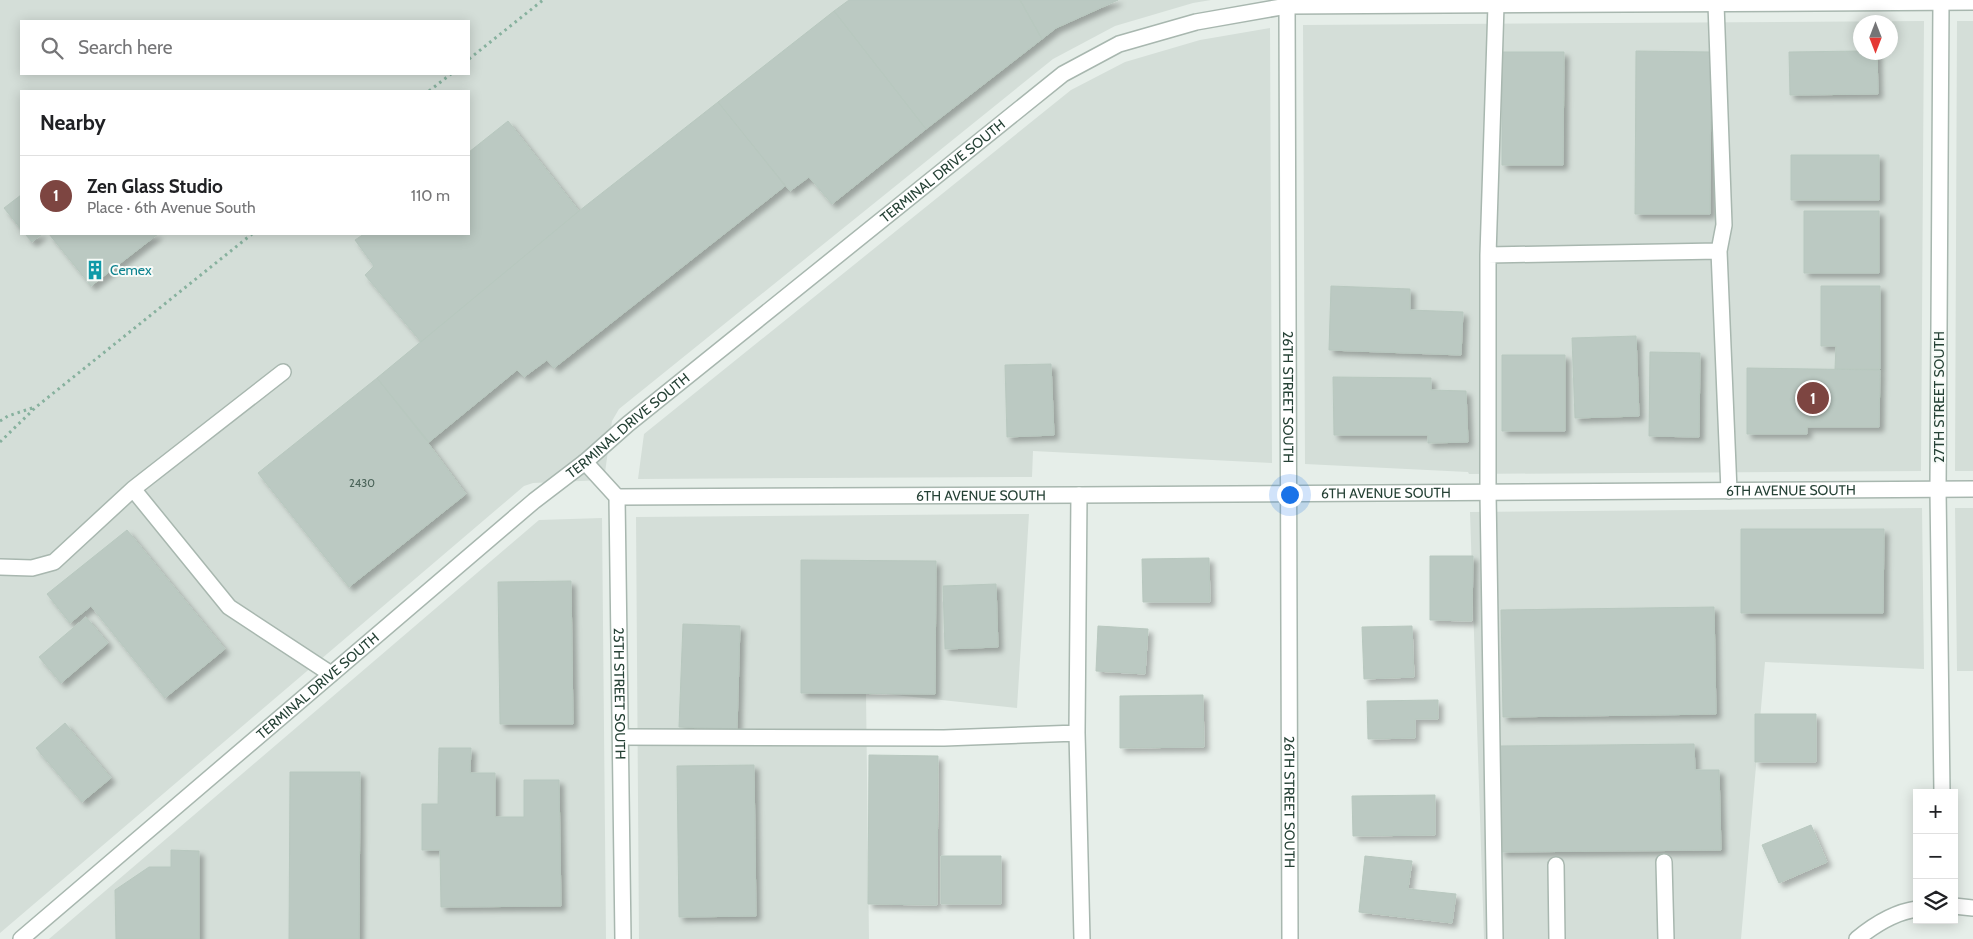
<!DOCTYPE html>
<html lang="en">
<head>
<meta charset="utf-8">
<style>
  body { margin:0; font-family:Cabin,sans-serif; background:#f6f6f6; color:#202124 }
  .controls { position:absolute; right:15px; bottom:15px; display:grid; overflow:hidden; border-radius:0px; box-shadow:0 2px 12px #0003 }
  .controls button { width:45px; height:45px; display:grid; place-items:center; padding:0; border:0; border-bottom:1px solid #e0e0e0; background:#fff; color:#202124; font:25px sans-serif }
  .compass { position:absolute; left:1853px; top:15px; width:45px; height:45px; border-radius:50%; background:#fff; box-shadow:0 2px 12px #0003; rotate:180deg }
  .you { position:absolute; left:1289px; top:494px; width:18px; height:18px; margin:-12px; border:4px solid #fff; border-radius:50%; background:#1a73e8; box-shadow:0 0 0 8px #1a73e833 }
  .badge { display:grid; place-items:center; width:32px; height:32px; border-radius:50%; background:#7d4541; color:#fff; font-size:16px; font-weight:700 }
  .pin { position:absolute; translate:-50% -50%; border:2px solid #fff; box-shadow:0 1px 5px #0006 }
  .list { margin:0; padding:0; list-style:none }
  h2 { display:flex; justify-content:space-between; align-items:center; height:65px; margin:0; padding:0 20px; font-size:21px }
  h2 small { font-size:16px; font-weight:400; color:#757577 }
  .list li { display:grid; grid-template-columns:32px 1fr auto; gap:15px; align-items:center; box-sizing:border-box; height:80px; padding:0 20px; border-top:1px solid #e0e0e0 }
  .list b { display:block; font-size:19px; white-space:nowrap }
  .list p { margin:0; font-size:16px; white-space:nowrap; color:#757577 }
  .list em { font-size:16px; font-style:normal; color:#757577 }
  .icon { flex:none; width:28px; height:28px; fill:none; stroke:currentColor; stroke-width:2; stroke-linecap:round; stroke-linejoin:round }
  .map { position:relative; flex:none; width:1973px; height:939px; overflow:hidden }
  .search { position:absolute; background:#fff; box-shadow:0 2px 12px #0003; left:20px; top:20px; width:450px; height:55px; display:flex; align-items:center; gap:12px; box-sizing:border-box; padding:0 18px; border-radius:0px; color:#757577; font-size:19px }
  .panel { position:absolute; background:#fff; box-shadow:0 2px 12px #0003; left:20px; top:90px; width:450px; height:145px; border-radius:0px }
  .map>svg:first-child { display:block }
  .built { fill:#d4ded8; fill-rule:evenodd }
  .building { fill:#bbc9c2; stroke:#b8c8bf; filter:url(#shadow) }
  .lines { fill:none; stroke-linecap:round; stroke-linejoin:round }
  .lane-casing { stroke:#a8b7af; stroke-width:18 }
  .street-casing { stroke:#a8b7af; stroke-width:18 }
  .path { stroke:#87b19e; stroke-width:3; stroke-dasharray:2.5 4; stroke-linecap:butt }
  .lane { stroke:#fff; stroke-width:15 }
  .street { stroke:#fff; stroke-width:15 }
  .labels { text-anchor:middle; stroke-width:4; stroke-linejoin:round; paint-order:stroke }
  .number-label { font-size:11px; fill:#4a6358 }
  .street-label { font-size:14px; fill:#254135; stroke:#f7fbf8 }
  .culture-label { font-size:14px; fill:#0d838f; stroke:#f7fbf8; text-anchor:start }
</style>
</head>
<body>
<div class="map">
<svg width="1973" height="939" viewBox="0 0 1973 939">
  <defs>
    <filter id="shadow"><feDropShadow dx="4.5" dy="4.5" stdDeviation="2.5" flood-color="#0004"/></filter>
  </defs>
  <rect width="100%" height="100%" fill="#e6eee9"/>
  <path class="built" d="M0,0H1211L1193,3L1115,26L1053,59L619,409L612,421L604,480L533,483L524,486L0,933ZM21,21H469V74H21ZM21,91H469V234H21Z
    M1924,21L1921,471L1469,474L1468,472L1305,464L1303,25ZM1860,22H1890V52H1860Z
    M1957,21H1973V471H1955Z
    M1270,28L1272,463L1033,451L1032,477L638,479L644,434L1071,90L1125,62L1200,40Z
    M1922,508L1924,669L1765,662L1741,939H1484L1470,512Z
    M1955,508H1973V671H1957Z
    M1029,514L1017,708L866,692L869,939H639L636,517Z
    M602,518L606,939H49L539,520Z"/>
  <path class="building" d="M849,0H1020L1042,39L926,129L834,11Z
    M1020,0H1118L1056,28L1042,39Z
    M834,11L926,129L832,204L809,177L790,191L718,102Z
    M1636,51L1711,52L1710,214H1635Z
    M1860,51V52H1877L1878,94L1790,95L1789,52Z
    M1502,52H1564L1563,165H1502Z
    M718,102L785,186L554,368L547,360L524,377L517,370L429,442L426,440L377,378L579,211Z
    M508,121L579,211L421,342L365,275L374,266L355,240L364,234H469V152Z
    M1791,155H1879V200H1791Z
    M21,195V229L4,208Z
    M1804,211H1879V273H1804Z
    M25,234H42L32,242Z
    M49,234H158L91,286Z
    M1331,286L1410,289V310L1463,312L1461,355L1329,350Z
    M1821,286H1880V369H1835L1836,346H1821Z
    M1636,336L1639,416L1575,418L1572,338Z
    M1650,352L1700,353L1699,437L1649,436Z
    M1502,355H1565V431H1502Z
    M1051,364L1054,435L1007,437L1005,365Z
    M1747,368L1880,370L1879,427H1807V434H1747Z
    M1333,377L1431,378V390L1466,391L1468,442L1428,443V435H1334Z
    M377,378L429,442L428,443L466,494L349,587L258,473Z
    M1741,529H1884L1883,613H1741Z
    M127,530L225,649L165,698L91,606L70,623L47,594Z
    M1430,556H1473L1472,621L1430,620Z
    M1209,558L1210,602H1143L1142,559Z
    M801,560L936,561L935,694L801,693Z
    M571,581L573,724H500L498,582Z
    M996,584L998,647L945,649L943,586Z
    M1714,607L1716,714L1503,717L1501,610Z
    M86,617L108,643L61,683L39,657Z
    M683,624L740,626L737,729L679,727Z
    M1098,626L1148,629L1145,674L1096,671Z
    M1412,626L1414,677L1364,679L1362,627Z
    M1203,695L1204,747L1120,748V696Z
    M1438,700V719H1415V738L1368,739L1367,701Z
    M1755,714H1816V762H1755Z
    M65,723L111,778L82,802L36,748Z
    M1694,744L1695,770H1719L1721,850L1501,852L1499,746Z
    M439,748H471L470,773H495V817H524V780H559L561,906L441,907L440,850H422V804H438Z
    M869,755L938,756L937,905L868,904Z
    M754,765L756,916L679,917L677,766Z
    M290,772H360L359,939H289Z
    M1435,795V835L1353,836L1352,796Z
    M1811,825L1827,862L1779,883L1762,845Z
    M171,850L199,851V939H116L115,890L149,867H171Z
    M941,856H1001V904H941Z
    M1365,856L1412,861L1408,889L1456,894L1452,923L1359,912Z"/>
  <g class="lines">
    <defs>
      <path id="lane" d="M1716,4L1724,225L1719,251L1729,491
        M1488,255L1719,251
        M283,372L133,489L229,607L331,674
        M0,567L32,568L54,562L133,489
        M1077,733L1082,939
        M621,737L944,738L1077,733L1079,495
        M1664,862L1666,939
        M1556,865L1557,939
        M1495,939L1488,493V255L1496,5"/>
      <g id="street">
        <path d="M1941,2L1938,490L1942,793"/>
        <path id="s1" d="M1287,6L1290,939"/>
        <path id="s2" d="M585,462L617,497L623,939"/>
        <path id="s3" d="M617,497L1079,495L1973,489"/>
        <path d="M1954,906L1973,908"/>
        <path id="s4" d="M21,939L534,501L585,462L628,424L1063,74L1119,44L1196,22L1287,6L1973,2"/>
        <path d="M1857,939C1874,925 1895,912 1917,909"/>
      </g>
    </defs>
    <use href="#lane" class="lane-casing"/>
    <use href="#street" class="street-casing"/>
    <path class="path" d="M469,59L543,0
      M429,91L451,74
      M0,421L8,416L35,407
      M0,442L36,407L252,234"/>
    <use href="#lane" class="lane"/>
    <use href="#street" class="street"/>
  </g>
  <defs>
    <symbol id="building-bare" viewBox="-9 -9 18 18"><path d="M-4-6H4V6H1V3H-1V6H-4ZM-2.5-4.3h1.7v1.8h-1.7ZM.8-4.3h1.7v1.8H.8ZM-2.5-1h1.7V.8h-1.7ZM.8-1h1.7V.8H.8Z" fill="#0f9aa8" stroke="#f7fbf8" stroke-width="2.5" paint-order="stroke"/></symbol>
  </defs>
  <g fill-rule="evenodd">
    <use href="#building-bare" x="81" y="256" width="28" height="28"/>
  </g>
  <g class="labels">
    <g class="number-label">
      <text x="362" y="487">2430</text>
    </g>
    <g class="street-label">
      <text dy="5" stroke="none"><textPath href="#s4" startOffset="1200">TERMINAL DRIVE SOUTH</textPath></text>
      <text transform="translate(1939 397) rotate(-90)" y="5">27TH STREET SOUTH</text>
      <text dy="5" stroke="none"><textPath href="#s1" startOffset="391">26TH STREET SOUTH</textPath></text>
      <text dy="5" stroke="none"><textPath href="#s4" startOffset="795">TERMINAL DRIVE SOUTH</textPath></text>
      <text dy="5" stroke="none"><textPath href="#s3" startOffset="1174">6TH AVENUE SOUTH</textPath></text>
      <text dy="5" stroke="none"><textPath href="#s3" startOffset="769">6TH AVENUE SOUTH</textPath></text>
      <text dy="5" stroke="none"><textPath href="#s3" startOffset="364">6TH AVENUE SOUTH</textPath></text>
      <text dy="5" stroke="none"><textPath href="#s4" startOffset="390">TERMINAL DRIVE SOUTH</textPath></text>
      <text dy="5" stroke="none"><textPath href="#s2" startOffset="244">25TH STREET SOUTH</textPath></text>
      <text dy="5" stroke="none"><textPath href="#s1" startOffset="796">26TH STREET SOUTH</textPath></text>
    </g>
    <g class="culture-label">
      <text x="110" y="275">Cemex</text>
    </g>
  </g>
</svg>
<div class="controls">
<button>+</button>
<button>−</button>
<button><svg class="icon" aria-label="layers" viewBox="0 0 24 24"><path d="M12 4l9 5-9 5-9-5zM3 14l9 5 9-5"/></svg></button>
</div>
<svg class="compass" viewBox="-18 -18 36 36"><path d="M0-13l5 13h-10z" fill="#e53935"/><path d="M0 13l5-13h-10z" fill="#757577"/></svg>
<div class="you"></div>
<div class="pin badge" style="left:1813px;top:398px">1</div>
<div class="search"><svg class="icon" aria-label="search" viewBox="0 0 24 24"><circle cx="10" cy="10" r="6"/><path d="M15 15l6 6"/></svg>Search here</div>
<section class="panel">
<h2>Nearby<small></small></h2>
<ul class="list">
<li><span class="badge">1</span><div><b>Zen Glass Studio</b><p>Place · 6th Avenue South</p></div><em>110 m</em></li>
</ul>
</section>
</div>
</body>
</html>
